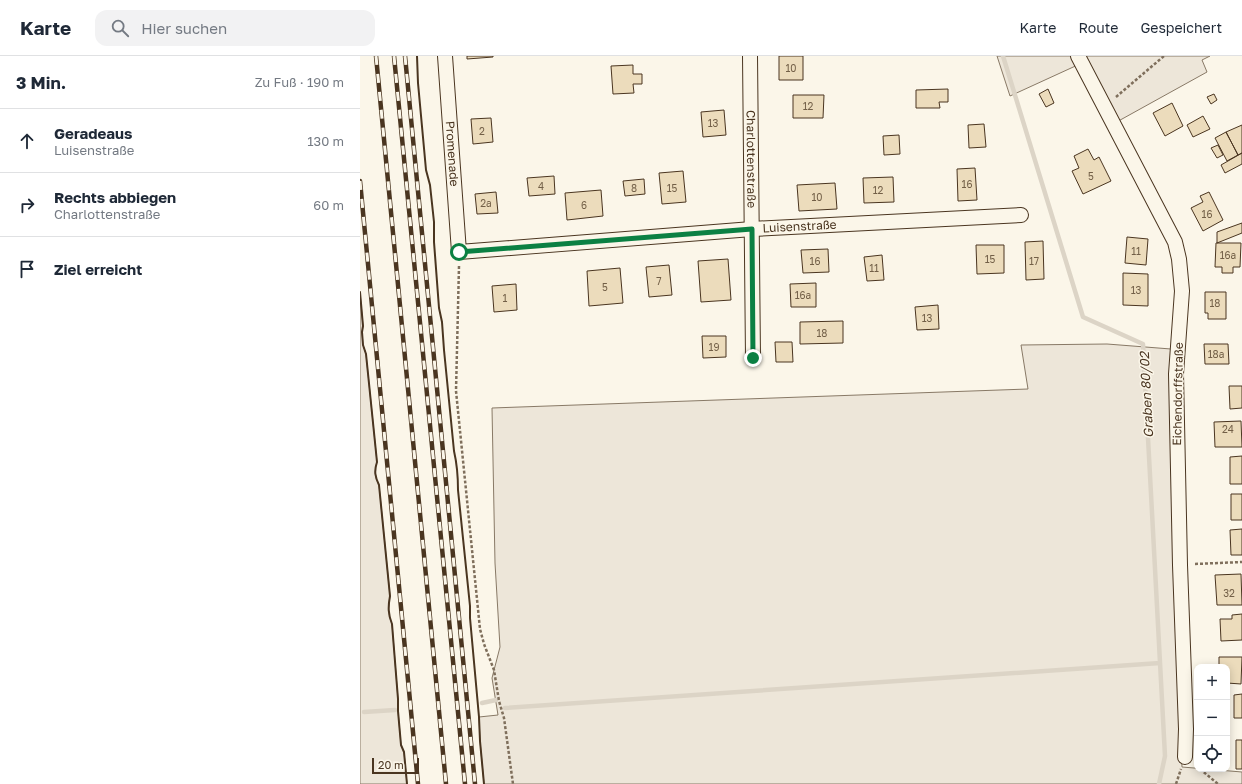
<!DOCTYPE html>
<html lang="de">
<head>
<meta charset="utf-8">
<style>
  body { margin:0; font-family:"Golos Text",sans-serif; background:#f2f2f3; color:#1f2937 }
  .controls { position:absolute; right:12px; bottom:12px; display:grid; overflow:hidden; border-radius:8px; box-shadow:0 2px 10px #0003 }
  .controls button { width:36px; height:36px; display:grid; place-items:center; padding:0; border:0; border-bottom:1px solid #e0e1e3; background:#fff; color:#1f2937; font:20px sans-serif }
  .scale { position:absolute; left:12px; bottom:10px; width:47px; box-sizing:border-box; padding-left:4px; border:2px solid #4a3520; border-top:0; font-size:11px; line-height:14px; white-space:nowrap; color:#4a3520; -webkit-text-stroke:3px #fbf6e9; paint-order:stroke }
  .stop { position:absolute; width:12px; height:12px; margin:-9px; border:3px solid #0b8043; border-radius:50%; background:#fff }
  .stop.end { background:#0b8043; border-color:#fff; box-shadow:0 1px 4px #0008 }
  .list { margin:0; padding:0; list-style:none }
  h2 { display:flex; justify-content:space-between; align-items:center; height:52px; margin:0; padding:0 16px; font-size:17px }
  h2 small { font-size:13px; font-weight:400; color:#747a83 }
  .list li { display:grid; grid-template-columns:26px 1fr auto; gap:12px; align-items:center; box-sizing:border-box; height:64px; padding:0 16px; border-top:1px solid #e0e1e3 }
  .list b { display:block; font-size:15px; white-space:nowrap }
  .list p { margin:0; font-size:13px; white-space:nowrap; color:#747a83 }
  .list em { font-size:13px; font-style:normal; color:#747a83 }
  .icon { flex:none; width:22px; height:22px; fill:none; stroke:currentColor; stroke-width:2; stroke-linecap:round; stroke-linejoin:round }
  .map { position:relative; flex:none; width:882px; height:728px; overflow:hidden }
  header { display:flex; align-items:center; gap:24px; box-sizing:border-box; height:56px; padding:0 20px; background:#fff; border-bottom:1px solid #e0e1e3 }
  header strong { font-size:19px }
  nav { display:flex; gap:22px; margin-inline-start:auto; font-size:14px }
  .search { width:280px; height:36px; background:#f2f2f3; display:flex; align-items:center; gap:10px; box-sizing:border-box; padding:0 14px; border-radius:12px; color:#747a83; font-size:15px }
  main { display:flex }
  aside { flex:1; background:#fff }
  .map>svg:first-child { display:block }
  .green { fill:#ede6d9; stroke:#887966 }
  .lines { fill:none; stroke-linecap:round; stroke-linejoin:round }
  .stream { stroke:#dcd4c6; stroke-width:4.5 }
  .building { fill:#ecdcbc; stroke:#4a3520 }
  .minor-casing { stroke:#4a3520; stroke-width:16 }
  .path { stroke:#7f6f5c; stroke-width:2.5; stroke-dasharray:3 2; stroke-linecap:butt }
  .minor { stroke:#fbf6e9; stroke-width:14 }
  .rail-casing { stroke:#4a3520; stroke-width:4.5 }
  .rail { stroke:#fbf6e9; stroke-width:3; stroke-dasharray:9; stroke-linecap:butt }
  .wall { stroke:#4a3520; stroke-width:2 }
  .route { stroke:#0b8043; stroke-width:5 }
  .labels { text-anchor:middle; stroke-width:3; stroke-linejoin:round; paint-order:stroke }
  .number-label { font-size:10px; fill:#725f47 }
  .street-label { font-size:12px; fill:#4a3520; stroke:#fbf6e9 }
  .water-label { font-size:13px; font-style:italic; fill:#4a3520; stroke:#fbf6e9 }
</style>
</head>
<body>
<header>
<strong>Karte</strong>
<div class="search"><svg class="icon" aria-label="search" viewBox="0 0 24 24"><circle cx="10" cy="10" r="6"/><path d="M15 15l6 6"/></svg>Hier suchen</div>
<nav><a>Karte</a><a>Route</a><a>Gespeichert</a></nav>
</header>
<main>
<aside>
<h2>3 Min.<small>Zu Fuß · 190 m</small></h2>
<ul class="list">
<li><svg class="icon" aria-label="ahead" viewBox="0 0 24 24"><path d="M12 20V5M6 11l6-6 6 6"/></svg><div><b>Geradeaus</b><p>Luisenstraße</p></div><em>130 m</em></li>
<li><svg class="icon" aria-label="right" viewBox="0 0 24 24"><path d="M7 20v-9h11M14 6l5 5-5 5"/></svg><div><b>Rechts abbiegen</b><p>Charlottenstraße</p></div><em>60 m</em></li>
<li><svg class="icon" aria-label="arrive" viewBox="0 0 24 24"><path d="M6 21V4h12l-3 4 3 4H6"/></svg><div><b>Ziel erreicht</b></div></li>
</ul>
</aside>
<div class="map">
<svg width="882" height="728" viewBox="0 0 882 728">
  <rect width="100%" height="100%" fill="#fbf6e9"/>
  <path class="green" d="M637,0H850L842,4L847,16L753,68L722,7L650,40Z
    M0,236L3,270L2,276L3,289L6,298L17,406C14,415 15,421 19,429L30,540C28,551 28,558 32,568L38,643V655L41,689L44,696L47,728H0Z
    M747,288L811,293L815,549L822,711L882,716V728H124L120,685L119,661L138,659L132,622L140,591L135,507L132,352L668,333L661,289Z"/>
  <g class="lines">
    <path class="stream" d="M643,0L723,261L783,288L805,700L799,728
      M122,647L136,644
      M145,652L800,607
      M4,656L35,654"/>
  </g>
  <path class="building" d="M107,0H133V1L107,3Z
    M419,0H443V24H419Z
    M273,9V18H282V28H273L274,37L253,38L251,10Z
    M588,33V46H579L580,52H556V34Z
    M688,33L694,47L686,51L679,38Z
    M854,38L857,44L851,48L847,41Z
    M433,39H464L463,62H433Z
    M812,47L823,70L805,80L793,57Z
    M364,54L366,79L343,81L341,56Z
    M843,60L850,73L833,81L827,69Z
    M131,62L133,86L113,88L111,63Z
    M624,68L626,91L609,92L608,69Z
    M882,69V97L878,99L866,76Z
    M866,76L878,99L867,105L855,82Z
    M539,79L540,98L524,99L523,80Z
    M858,89L863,99L857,102L851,92Z
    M728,93L734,104L739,101L751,125L723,138L712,115L719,112L714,100Z
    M882,97V108L865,117L861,109Z
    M615,112L617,144L598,145L597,113Z
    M323,115L326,146L302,148L299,117Z
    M194,120L195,138L169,140L167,122Z
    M533,121L534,146L504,147L503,122Z
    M284,123L285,138L265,140L263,125Z
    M475,127L477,153L439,155L437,129Z
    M241,134L243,160L207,164L205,137Z
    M136,136L138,157L117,158L115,138Z
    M849,136L863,164L843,175L831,152L843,146L840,140Z
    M882,167V177L857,187V176Z
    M767,181L788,183L786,209L765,207Z
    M683,185L684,223L666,224L665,186Z
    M856,187H881L880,211H873V217H862V211H855Z
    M616,189H644V217L617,218Z
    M468,193L469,216L443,217L441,194Z
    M522,199L524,224L507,225L504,201Z
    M368,203L371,244L341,246L338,205Z
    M309,209L312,239L289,241L286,211Z
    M260,212L263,247L229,250L227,215Z
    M763,217L788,218V250L763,249Z
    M456,227V251H431L430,228Z
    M156,228L157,254L134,256L132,230Z
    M845,236H866V263H848V257H845Z
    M578,249L579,273L557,274L555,251Z
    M483,265V287L440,288V266Z
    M342,280H366V301L343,302Z
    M415,286H432L433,306H416Z
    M844,288H868L869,308H845Z
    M869,330H882V352L870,353Z
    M881,365L882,391H855L854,366Z
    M882,400V428H870V401Z
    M871,438H882V464H871Z
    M882,473V499H871L870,474Z
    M881,518L882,549H857L855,519Z
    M882,558V584L861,585L860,563H872V559Z
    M859,601H882L881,628L867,627V611H859Z
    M882,638V662H874V639Z
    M876,684H882V713H876Z"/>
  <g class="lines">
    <defs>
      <g id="minor">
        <path id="s1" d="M85,0L99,196L392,173L661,159"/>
        <path id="s2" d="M390,0L393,302"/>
        <path d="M718,0L815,186L819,203L822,235L816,318L820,509L826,673L825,701"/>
      </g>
    </defs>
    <use href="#minor" class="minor-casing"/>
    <path class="path" d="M756,41L804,0
      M99,210L96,335L120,573L124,588L134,614L139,645L144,662L153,728
      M835,508L882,506
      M840,713L858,728
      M816,728L821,713"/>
    <use href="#minor" class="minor"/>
    <defs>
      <path id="rail" d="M16,0L86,728
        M34,0L105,728
        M45,0L115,728
        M0,125L58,728"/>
    </defs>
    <use href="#rail" class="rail-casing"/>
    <use href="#rail" class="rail"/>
    <path class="wall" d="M57,0L58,27L66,114L70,129L74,166V186L79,252L82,266L84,294L94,395C97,408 98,421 98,434L110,550V562L119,661L120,685L124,728
      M0,236L3,270L2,276L3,289L6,298L17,406C14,415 15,421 19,429L30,540C28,551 28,558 32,568L38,643V655L41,689L44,696L47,728"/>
  </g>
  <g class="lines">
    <path class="route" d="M99,196L392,173L393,302"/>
  </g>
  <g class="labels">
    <g class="number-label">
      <text x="431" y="16">10</text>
      <text x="448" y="54">12</text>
      <text x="353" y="71">13</text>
      <text x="122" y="79">2</text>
      <text x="731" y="124">5</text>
      <text x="607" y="132">16</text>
      <text x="181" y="134">4</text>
      <text x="274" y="136">8</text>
      <text x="312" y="136">15</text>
      <text x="518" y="138">12</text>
      <text x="457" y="145">10</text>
      <text x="126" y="151">2a</text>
      <text x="224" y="153">6</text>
      <text x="847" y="162">16</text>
      <text x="776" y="199">11</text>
      <text x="868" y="203">16a</text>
      <text x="630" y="207">15</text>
      <text x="455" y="209">16</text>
      <text x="674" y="209">17</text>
      <text x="514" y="216">11</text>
      <text x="299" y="229">7</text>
      <text x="245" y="235">5</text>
      <text x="776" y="238">13</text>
      <text x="443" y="243">16a</text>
      <text x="145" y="246">1</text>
      <text x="855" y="251">18</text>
      <text x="567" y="266">13</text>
      <text x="462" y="281">18</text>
      <text x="354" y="295">19</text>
      <text x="856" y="302">18a</text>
      <text x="868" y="377">24</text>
      <text x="869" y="541">32</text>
    </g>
    <g class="street-label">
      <text dy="4" stroke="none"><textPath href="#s1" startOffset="98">Promenade</textPath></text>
      <text dy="4" stroke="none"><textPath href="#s2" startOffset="103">Charlottenstraße</textPath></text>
      <text dy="4" stroke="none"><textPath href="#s1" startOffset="538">Luisenstraße</textPath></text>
      <text transform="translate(818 338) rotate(-89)" y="4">Eichendorffstraße</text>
    </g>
    <g class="water-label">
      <text transform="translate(786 339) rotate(-93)" y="5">Graben 80/02</text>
    </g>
  </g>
</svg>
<div class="controls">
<button>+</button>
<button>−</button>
<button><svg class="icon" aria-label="locate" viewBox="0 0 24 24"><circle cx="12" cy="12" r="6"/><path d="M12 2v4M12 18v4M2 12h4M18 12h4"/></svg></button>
</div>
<div class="scale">20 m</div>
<div class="stop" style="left:99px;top:196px"></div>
<div class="stop end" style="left:393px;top:302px"></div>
</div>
</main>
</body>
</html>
